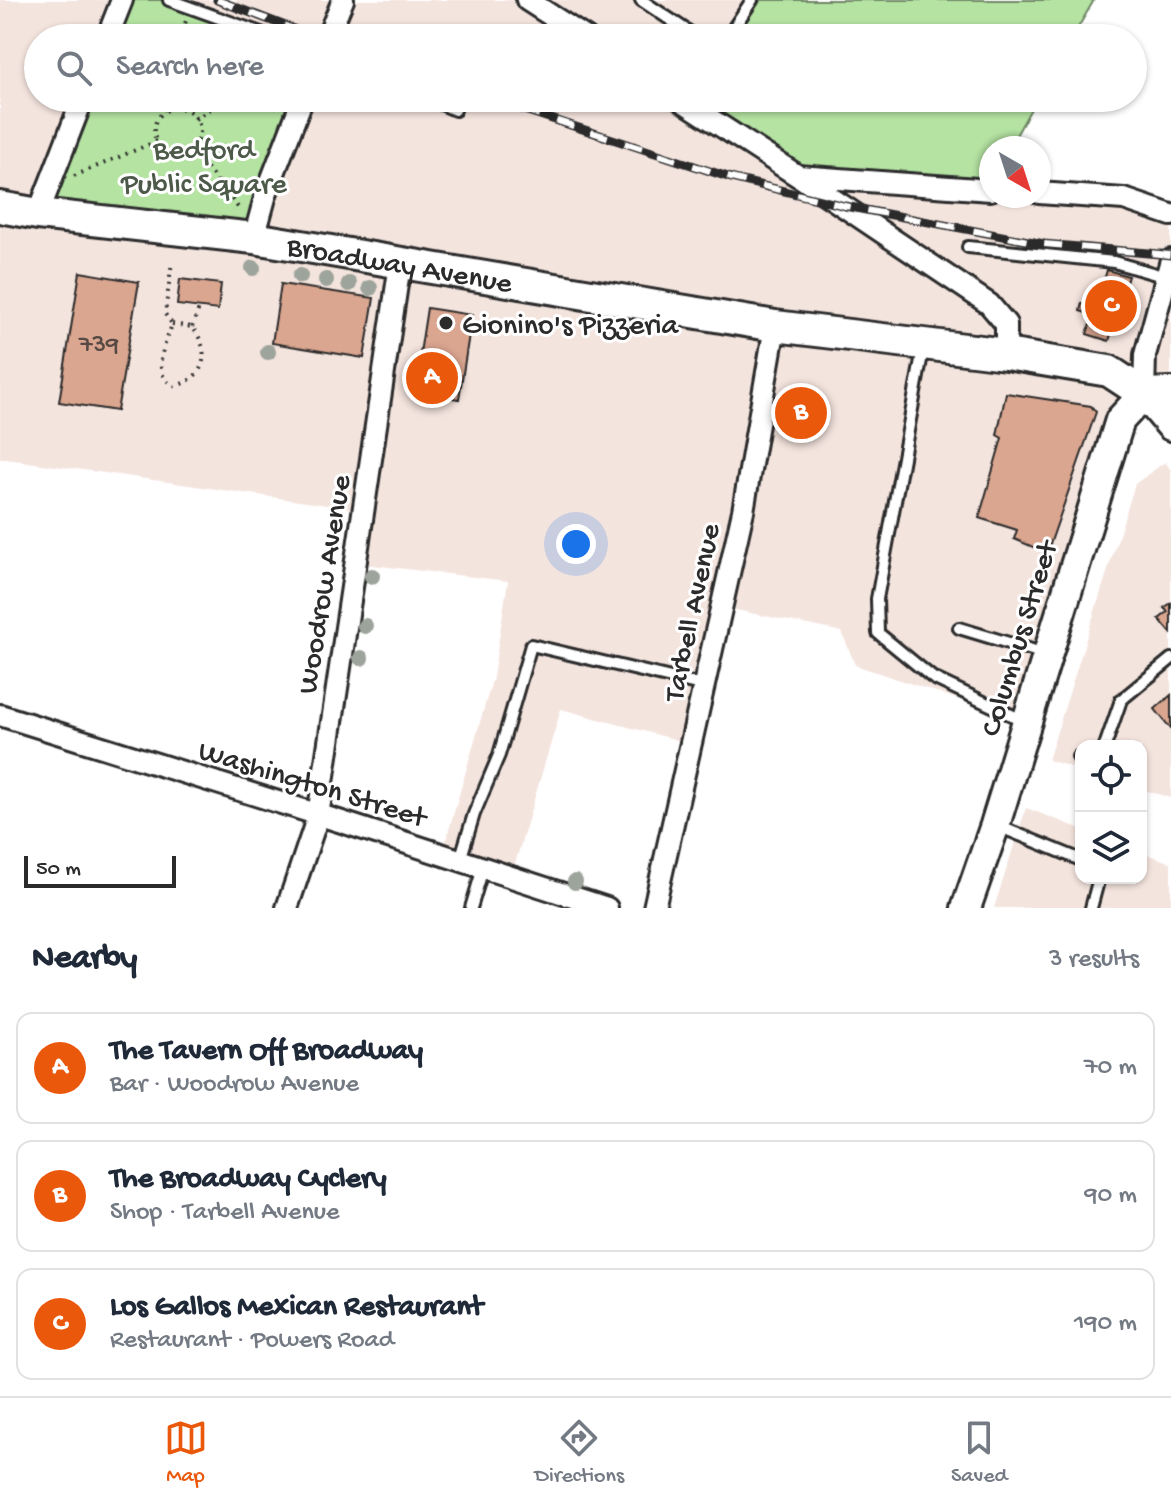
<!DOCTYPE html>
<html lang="en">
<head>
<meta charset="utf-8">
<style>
  body { margin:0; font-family:"Gochi Hand",sans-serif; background:#f2f2f3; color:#1f2937 }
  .controls { position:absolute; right:24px; bottom:24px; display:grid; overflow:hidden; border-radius:16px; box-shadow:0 2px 6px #0004 }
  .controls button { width:72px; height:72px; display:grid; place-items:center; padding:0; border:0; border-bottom:2px solid #e0e1e3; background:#fff; color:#1f2937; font:40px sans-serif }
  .compass { position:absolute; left:979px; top:136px; width:72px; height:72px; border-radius:50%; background:#fff; box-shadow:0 2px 6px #0004; rotate:141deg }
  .scale { position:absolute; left:24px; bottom:20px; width:152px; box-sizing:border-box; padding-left:8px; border:4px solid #2b2b2b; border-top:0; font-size:22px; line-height:28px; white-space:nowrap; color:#2b2b2b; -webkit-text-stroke:6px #fff; paint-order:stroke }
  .you { position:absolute; left:576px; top:544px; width:28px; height:28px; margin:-20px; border:6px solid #fff; border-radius:50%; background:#1a73e8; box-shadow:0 0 0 12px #1a73e833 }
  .badge { display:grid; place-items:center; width:52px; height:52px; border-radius:50%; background:#ea580c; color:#fff; font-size:26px; font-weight:700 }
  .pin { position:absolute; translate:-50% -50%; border:4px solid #fff; box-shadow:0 2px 8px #0006 }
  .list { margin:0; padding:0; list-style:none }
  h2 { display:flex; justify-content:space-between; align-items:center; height:104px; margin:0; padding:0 32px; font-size:34px }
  h2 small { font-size:26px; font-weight:400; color:#747a83 }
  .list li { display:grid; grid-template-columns:52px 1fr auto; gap:24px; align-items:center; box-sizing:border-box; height:112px; margin:0 16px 16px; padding:0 16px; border:2px solid #e0e1e3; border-radius:16px }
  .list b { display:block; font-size:30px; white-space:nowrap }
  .list p { margin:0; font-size:26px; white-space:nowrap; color:#747a83 }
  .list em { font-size:26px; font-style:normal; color:#747a83 }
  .icon { flex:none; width:44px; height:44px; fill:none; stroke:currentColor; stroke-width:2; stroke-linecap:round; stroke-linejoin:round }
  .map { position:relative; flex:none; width:1171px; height:908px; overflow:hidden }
  .search { position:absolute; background:#fff; box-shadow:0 2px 6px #0004; left:24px; right:24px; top:24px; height:88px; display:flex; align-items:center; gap:20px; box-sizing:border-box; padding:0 28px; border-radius:44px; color:#747a83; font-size:30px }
  .sheet { height:488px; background:#fff }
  nav { display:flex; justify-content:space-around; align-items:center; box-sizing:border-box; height:112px; border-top:2px solid #e0e1e3; background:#fff; font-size:22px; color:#747a83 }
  nav a { display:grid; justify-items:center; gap:4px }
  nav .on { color:#ea580c }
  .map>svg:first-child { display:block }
  .built { fill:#f4e4de }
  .green { fill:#b4e3a2; stroke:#708766; stroke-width:2 }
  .building { fill:#dba690; stroke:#2b2b2b; stroke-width:2 }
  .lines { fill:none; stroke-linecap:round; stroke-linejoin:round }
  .lane-casing { stroke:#2b2b2b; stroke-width:16 }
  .street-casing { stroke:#2b2b2b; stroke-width:26 }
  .secondary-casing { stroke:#2b2b2b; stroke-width:34 }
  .primary-casing { stroke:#2b2b2b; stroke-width:36 }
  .path { stroke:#2b2b2b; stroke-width:4; stroke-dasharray:2 6; stroke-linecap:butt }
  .lane { stroke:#fff; stroke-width:10 }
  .street { stroke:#fff; stroke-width:20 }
  .secondary { stroke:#fff; stroke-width:28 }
  .primary { stroke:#fff; stroke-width:30 }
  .rail-casing { stroke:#2b2b2b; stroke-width:9 }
  .rail { stroke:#fff; stroke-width:6; stroke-dasharray:18; stroke-linecap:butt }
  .tree { fill:#9da49b }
  .poi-dot { fill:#2b2b2b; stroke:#fff; stroke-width:3 }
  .labels { text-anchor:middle; stroke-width:6; stroke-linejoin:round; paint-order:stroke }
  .number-label { font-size:26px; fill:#574a44 }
  .park-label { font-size:30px; fill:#4d5949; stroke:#fff }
  .street-label { font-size:30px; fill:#2b2b2b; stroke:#fff }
  .poi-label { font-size:30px; fill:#2b2b2b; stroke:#fff; text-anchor:start }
</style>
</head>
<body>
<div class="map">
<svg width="1171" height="908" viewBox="0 0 1171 908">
  <rect width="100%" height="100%" fill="#fff"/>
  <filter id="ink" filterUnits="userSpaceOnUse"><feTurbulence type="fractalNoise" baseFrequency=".0125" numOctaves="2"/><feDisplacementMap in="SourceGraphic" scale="16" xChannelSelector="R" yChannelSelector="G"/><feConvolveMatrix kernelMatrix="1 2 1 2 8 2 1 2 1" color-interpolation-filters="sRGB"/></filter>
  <g filter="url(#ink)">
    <path class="built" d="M0,0H761L735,38H38V98H694L991,196H1039L1171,215V427L1144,394L1026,722L855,665L842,632L722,607L692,744L561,709L511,877L442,854L493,677L508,581L355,563L362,510L0,458Z
      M1165,462L1171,470V798L1141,789V746H1081V770L1048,760L1135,484Z
      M1026,808L1081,829V878H1141V852L1171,863V908H994Z"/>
    <path class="green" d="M122,0H169L276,38H107Z
      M761,0H1094L1072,38H735Z
      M83,98H303L254,238L38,214Z
      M694,98H1037L1009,148H991V179L985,189L798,176Z"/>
    <path class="building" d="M1107,270L1128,276L1109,341L1087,334L1093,315L1080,311L1082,303L1096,307Z
      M80,272L139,282L117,411L59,402Z
      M180,279L221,284L218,310L177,305Z
      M281,284L374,298L364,358L272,343Z
      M427,308L472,315L459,399L414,392Z
      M1006,393L1091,406L1096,412L1047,553L1014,539L1017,530L979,518L1002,438L997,435Z
      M1171,603V633L1159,619L1168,612L1164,608Z
      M1171,695V729L1155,709Z"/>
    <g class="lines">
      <defs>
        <path id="lane" d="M169,0L275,38
          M641,0L698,38
          M727,38L752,0
          M427,98L455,110
          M968,247L1114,262L1166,277
          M923,349L877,599L878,633L933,678L1024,721
          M959,628L1045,654
          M1105,746L1121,700L1171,659
          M1078,757H1081
          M998,826L1081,860
          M460,860L474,814L499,755L531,645L705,686
          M471,908L483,868
          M1091,908L1099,878"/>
        <path id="street" d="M527,0L586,38
          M107,38L122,0
          M327,38L343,0
          M678,98L798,176L991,190
          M800,177L989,304L1006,324V354
          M1039,193L1124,199L1171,215
          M38,214L83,98
          M254,238L266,194L303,98
          M1144,394L1145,355L1171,260
          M0,715L342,822L607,908
          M287,908L318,816L400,264
          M654,908L743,511L775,326"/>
        <path id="secondary" d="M966,908L995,825L1120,420L1144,394L1171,426"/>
        <g id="primary">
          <path id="s1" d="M0,207L38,214L254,238L775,326L1006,354L1109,371L1144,394L1171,393"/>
        </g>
      </defs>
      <use href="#lane" class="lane-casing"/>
      <use href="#street" class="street-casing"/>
      <use href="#secondary" class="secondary-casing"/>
      <use href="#primary" class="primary-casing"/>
      <path class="path" d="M179,38L186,21
        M154 131a23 23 0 1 1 46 0a23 23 0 1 1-46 0Z
        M165,111L167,98
        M195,119L228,98
        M192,149L240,210
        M74,176L157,141
        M172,324L192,327C212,351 206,379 174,386C149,372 166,345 172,324L165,314L172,261
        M192,327L199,308"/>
      <use href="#lane" class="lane"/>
      <use href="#street" class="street"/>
      <use href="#secondary" class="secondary"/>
      <use href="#primary" class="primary"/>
      <defs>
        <path id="rail" d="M217,0L317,38
          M488,98L731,178L845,206L1044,244L1171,255"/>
      </defs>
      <use href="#rail" class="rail-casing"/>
      <use href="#rail" class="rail"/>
    </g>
    <g class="tree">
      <circle cx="253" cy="268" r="8"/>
      <circle cx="300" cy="276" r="8"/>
      <circle cx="326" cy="280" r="8"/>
      <circle cx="349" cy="284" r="8"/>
      <circle cx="370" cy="288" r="8"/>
      <circle cx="268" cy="352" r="8"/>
      <circle cx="372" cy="576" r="8"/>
      <circle cx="365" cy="626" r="8"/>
      <circle cx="361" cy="658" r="8"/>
      <circle cx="575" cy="882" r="8"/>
    </g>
  </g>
  <circle class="poi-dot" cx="446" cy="323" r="8"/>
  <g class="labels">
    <g class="number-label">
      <text x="99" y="351">739</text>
    </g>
    <g class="park-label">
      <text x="204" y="158">Bedford<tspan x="204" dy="34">Public Square</tspan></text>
    </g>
    <g class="street-label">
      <text dy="10" stroke="none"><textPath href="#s1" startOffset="404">Broadway Avenue</textPath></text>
      <text transform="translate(322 584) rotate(-81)" y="10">Woodrow Avenue</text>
      <text transform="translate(690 612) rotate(-78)" y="10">Tarbell Avenue</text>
      <text transform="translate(1017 638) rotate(-73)" y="10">Columbus Street</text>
      <text transform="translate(313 782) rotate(17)" y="10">Washington Street</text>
    </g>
    <g class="poi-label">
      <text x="462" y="333">Gionino's Pizzeria</text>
    </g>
  </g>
</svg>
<div class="controls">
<button><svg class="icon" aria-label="locate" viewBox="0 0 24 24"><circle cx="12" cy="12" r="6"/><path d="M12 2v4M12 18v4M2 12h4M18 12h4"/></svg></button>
<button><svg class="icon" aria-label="layers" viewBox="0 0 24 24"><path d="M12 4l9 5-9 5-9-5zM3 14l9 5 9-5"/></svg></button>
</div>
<svg class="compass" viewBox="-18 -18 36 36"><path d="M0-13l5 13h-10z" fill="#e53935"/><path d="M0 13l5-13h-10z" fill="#747a83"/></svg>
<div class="scale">50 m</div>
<div class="you"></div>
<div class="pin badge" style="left:432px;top:378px">A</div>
<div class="pin badge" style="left:801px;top:413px">B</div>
<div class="pin badge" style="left:1111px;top:306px">C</div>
<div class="search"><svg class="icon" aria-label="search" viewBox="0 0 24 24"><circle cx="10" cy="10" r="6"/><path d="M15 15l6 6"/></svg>Search here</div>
</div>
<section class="sheet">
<h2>Nearby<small>3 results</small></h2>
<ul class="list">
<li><span class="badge">A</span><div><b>The Tavern Off Broadway</b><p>Bar · Woodrow Avenue</p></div><em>70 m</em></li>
<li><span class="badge">B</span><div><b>The Broadway Cyclery</b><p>Shop · Tarbell Avenue</p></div><em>90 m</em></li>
<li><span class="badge">C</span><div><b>Los Gallos Mexican Restaurant</b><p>Restaurant · Powers Road</p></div><em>190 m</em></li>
</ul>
</section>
<nav>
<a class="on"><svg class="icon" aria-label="map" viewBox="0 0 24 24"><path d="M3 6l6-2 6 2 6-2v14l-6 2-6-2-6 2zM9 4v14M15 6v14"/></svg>Map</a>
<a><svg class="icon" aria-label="directions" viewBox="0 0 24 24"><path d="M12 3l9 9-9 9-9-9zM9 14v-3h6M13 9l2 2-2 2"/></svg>Directions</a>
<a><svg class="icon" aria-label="saved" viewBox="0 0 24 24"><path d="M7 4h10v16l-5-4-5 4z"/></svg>Saved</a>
</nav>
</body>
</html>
